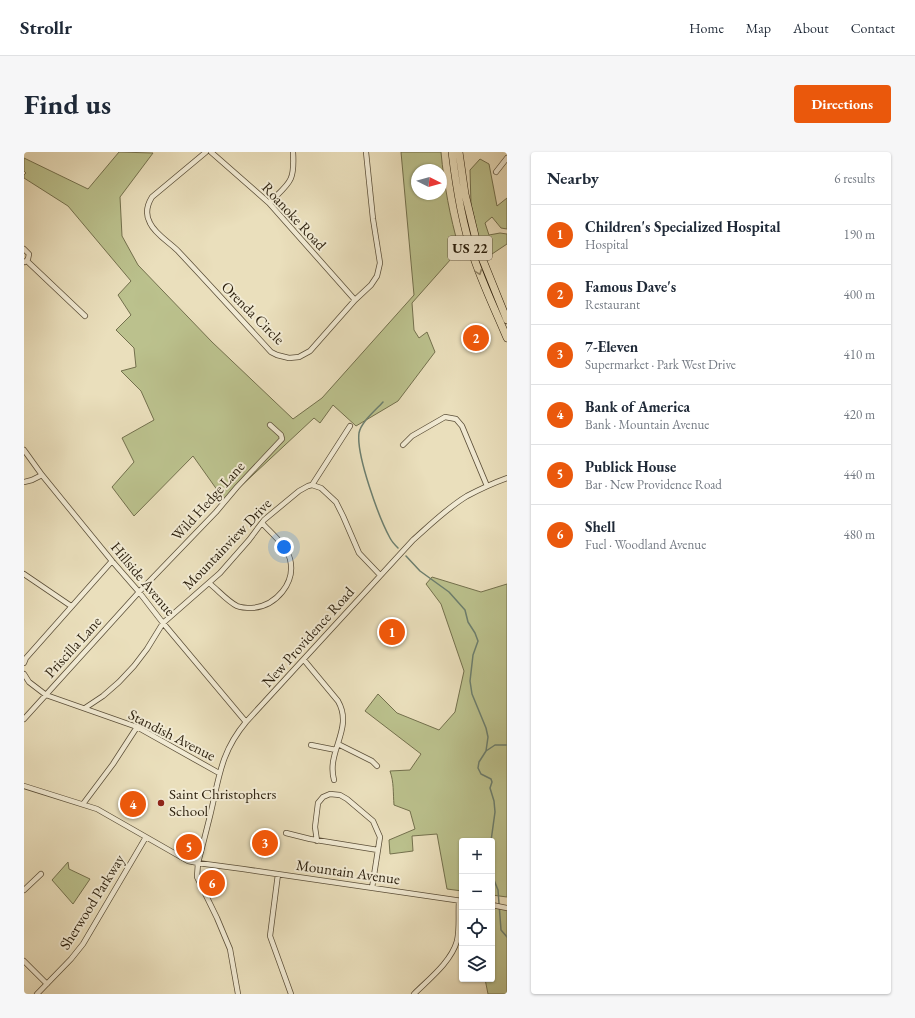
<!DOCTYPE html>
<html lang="en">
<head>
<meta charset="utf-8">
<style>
  body { margin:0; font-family:"EB Garamond",serif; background:#f6f6f7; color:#1f2937 }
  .controls { position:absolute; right:12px; bottom:12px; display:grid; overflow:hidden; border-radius:4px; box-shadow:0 1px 3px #0004 }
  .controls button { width:36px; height:36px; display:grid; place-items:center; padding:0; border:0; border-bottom:1px solid #e0e1e3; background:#fff; color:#1f2937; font:20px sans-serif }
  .compass { position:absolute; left:387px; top:12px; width:36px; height:36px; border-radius:50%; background:#fff; box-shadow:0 1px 3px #0004; rotate:96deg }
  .you { position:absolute; left:260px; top:395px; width:14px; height:14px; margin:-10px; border:3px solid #fff; border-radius:50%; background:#1a73e8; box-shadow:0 0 0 6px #1a73e833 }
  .badge { display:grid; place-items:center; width:26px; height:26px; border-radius:50%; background:#ea580c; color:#fff; font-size:13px; font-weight:700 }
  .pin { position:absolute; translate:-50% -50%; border:2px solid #fff; box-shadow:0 1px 4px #0006 }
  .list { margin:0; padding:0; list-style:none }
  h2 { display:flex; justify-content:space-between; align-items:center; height:52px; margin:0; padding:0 16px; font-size:17px }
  h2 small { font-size:13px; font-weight:400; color:#747a83 }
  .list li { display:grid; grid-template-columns:26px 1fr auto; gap:12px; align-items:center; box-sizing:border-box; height:60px; padding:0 16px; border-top:1px solid #e0e1e3 }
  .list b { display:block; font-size:15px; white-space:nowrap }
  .list p { margin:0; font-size:13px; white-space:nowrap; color:#747a83 }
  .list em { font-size:13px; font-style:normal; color:#747a83 }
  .icon { flex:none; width:22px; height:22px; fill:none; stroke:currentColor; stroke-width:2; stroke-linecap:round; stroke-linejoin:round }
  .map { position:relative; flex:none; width:483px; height:842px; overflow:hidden; border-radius:4px }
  header { display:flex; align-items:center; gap:24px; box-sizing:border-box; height:56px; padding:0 20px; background:#fff; border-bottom:1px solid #e0e1e3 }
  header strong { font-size:19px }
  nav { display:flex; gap:22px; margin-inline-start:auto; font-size:14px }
  .intro { display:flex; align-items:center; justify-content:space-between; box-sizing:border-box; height:96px; padding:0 24px }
  h1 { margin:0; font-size:28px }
  .button { padding:10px 18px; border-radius:4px; background:#ea580c; color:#fff; font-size:14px; font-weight:700 }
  main { display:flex; gap:24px; padding:0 24px }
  aside { flex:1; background:#fff; border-radius:4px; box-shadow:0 1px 3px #0004 }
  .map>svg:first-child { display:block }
  .green { fill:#bbc18d; stroke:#73704d; fill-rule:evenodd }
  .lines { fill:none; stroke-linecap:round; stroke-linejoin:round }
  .stream { stroke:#6c7e6e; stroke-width:1.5 }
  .minor-casing { stroke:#5b4f39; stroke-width:6 }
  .highway-casing { stroke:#2b1f0d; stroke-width:8 }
  .minor { stroke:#f1ead3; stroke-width:4.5 }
  .highway { stroke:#eadfbc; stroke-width:7 }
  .oneway { stroke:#94896d }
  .poi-dot { fill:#8f2418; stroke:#f1ead3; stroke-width:1.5 }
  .labels { text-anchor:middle; stroke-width:4; stroke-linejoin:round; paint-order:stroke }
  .shield { fill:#f1ead3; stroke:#665c48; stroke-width:1 }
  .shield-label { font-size:14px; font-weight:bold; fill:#2b1f0d }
  .street-label { font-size:15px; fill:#2b1f0d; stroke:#f1ead3 }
  .poi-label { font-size:15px; fill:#2b1f0d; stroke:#f1ead3; text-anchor:start }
</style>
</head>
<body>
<header>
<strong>Strollr</strong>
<nav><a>Home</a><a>Map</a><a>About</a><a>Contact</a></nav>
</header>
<div class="intro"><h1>Find us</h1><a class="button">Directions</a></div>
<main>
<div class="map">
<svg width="483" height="842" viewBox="0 0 483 842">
  <rect width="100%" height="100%" fill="#eadfbc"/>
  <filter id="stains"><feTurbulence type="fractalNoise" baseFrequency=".005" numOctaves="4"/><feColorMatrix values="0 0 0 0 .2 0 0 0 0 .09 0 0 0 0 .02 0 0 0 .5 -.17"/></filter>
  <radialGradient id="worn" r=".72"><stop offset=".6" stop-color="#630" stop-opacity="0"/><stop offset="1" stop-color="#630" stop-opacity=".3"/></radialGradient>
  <path class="green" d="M95,0L129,1L96,45L98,84L114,113L188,190L269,267L298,246L390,143L377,0H417C420,33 426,65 435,96L427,107L388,151L390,178L395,186L403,180L411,200L374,249L332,274L309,253L296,271L290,266L201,349L169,304L110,364L88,335L110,310L98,286L130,268L117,239L97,219L112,215L110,196L92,178L107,163L94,143L107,129L44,54L0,26V23L2,21L0,19V6L64,37ZM393,18H417V42H393Z
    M456,7L465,12L473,54L483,46V77L477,76L468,65L461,71L465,83L476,81L483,82V92L465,104L454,83L447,53L446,18Z
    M408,425L457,440L483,432V745L468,743V689H438V739L423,737L413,682L388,684L389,699L366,702L365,688L391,677L386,659L370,653C369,641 370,630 366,619L386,618L397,602L341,559L354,542L373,561L415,578L431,560L440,519L417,452L402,432Z
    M44,710L45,717L66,727L49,752L28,728Z
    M468,753L483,756V842H464L461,827H468Z"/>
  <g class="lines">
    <path class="stream" d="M359,250C351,259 337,270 335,281C332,303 355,366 366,386C368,390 371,393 374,396
      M382,404L396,419L425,440L441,458L444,470L451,481L454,489L449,503L446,529L448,542L462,576L464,585L462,599L455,610L454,616L457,622L467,627L468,630L466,636L470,649L471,660L467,689
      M462,599L471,593H483
      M468,723L474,738L477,778L483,785"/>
    <defs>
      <path id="minor" d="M182,0L128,45C123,53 121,62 126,71C131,82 145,90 154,99C185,132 216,166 247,200L253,203L265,206L275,205L286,199L331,148L347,133L353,124L356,111L349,67L342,0
        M187,0L245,51L331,148
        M472,20L483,6
        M245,51C265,31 271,31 269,0
        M0,97L5,102L4,107L1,110
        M3,109L61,164
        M379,293L388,284L421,265L432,267L438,274L463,334
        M0,298L18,323L88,409L115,440L139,471L222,570
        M0,330L8,328L18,323
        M288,333L297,336L312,350L319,364L335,401L356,423
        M0,422L47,454
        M185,431C194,438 203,449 213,454C218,456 224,456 228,456C252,454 272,431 266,407C262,393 247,381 238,371
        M280,508L314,549C330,577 302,599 310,628
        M0,511L2,506L88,409
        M0,522L5,530L22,543L113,575L195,621
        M61,556L79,544L95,530L110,514L123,497L139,471L196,421L225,388L240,368L275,339L284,334L288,333L326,274
        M0,567L115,440L192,360L213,335L258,287L257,283L246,273
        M314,592L348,609L353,614
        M287,593L312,598
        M0,634L73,657L164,709L174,711L219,717L438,749
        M59,652L89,612L113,575
        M262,681L286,687L354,698
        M293,689L291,675L294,651L299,645L306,642L316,643L323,647L349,669L356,685L348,736
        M254,722L246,784L267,842
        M0,738L17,722
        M468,753L483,756
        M0,809L23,832
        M13,842L47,807L59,792L122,685
        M214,842L206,797L193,766L173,725L174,711C178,696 182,680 186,664C195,627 196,601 222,570L389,388C406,373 423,356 443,344C456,337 469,331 483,326
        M390,842C405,827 427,810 433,789C436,776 434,762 435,749"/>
      <path id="highway" d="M428,0C432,33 437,68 448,100C457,129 471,157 483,186
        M435,0L441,42L454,96L483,168"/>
    </defs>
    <use href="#minor" class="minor-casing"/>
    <use href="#highway" class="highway-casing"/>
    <use href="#minor" class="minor"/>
    <use href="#highway" class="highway"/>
  </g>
  <defs><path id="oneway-chevron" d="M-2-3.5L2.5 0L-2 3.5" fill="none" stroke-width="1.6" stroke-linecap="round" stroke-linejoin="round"/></defs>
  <use class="oneway" href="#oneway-chevron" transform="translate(455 120) rotate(70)"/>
  <circle class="poi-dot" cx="137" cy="651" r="4"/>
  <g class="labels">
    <rect class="shield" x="424" y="84" width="44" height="24" rx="3"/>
    <g class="shield-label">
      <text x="446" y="101">US 22</text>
    </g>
    <g class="street-label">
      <text transform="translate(270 64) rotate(47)" y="5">Roanoke Road</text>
      <text transform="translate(229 161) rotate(45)" y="5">Orenda Circle</text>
      <text transform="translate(184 349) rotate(-48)" y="5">Wild Hedge Lane</text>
      <text transform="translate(203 392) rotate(-46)" y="5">Mountainview Drive</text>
      <text transform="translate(119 427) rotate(50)" y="5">Hillside Avenue</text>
      <text transform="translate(284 485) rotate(-48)" y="5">New Providence Road</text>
      <text transform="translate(49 495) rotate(-48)" y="5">Priscilla Lane</text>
      <text transform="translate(148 583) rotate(27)" y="5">Standish Avenue</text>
      <text transform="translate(324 720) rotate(8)" y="5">Mountain Avenue</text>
      <text transform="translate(68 750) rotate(-58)" y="5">Sherwood Parkway</text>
    </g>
    <g class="poi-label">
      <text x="145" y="647">Saint Christophers<tspan x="145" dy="17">School</tspan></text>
    </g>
  </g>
  <rect width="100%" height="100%" filter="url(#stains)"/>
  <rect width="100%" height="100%" fill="url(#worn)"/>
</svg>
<div class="controls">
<button>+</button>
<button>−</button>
<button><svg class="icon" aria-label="locate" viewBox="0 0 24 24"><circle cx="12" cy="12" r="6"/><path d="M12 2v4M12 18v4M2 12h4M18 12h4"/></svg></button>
<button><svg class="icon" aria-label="layers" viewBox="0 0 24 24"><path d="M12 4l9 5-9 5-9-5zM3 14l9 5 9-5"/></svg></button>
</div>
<svg class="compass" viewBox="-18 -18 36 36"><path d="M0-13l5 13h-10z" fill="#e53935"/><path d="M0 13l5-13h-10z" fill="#747a83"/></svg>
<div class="you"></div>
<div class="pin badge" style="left:368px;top:480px">1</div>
<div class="pin badge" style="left:452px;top:186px">2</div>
<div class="pin badge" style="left:241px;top:691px">3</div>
<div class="pin badge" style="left:109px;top:652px">4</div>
<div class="pin badge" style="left:165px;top:695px">5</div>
<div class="pin badge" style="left:188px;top:731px">6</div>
</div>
<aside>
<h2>Nearby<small>6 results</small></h2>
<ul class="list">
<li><span class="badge">1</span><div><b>Children's Specialized Hospital</b><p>Hospital</p></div><em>190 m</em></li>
<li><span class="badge">2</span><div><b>Famous Dave's</b><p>Restaurant</p></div><em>400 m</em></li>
<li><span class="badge">3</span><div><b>7-Eleven</b><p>Supermarket · Park West Drive</p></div><em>410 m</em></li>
<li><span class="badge">4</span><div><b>Bank of America</b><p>Bank · Mountain Avenue</p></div><em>420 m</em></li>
<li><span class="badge">5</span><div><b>Publick House</b><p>Bar · New Providence Road</p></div><em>440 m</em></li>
<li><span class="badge">6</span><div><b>Shell</b><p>Fuel · Woodland Avenue</p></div><em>480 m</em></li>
</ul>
</aside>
</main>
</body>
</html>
